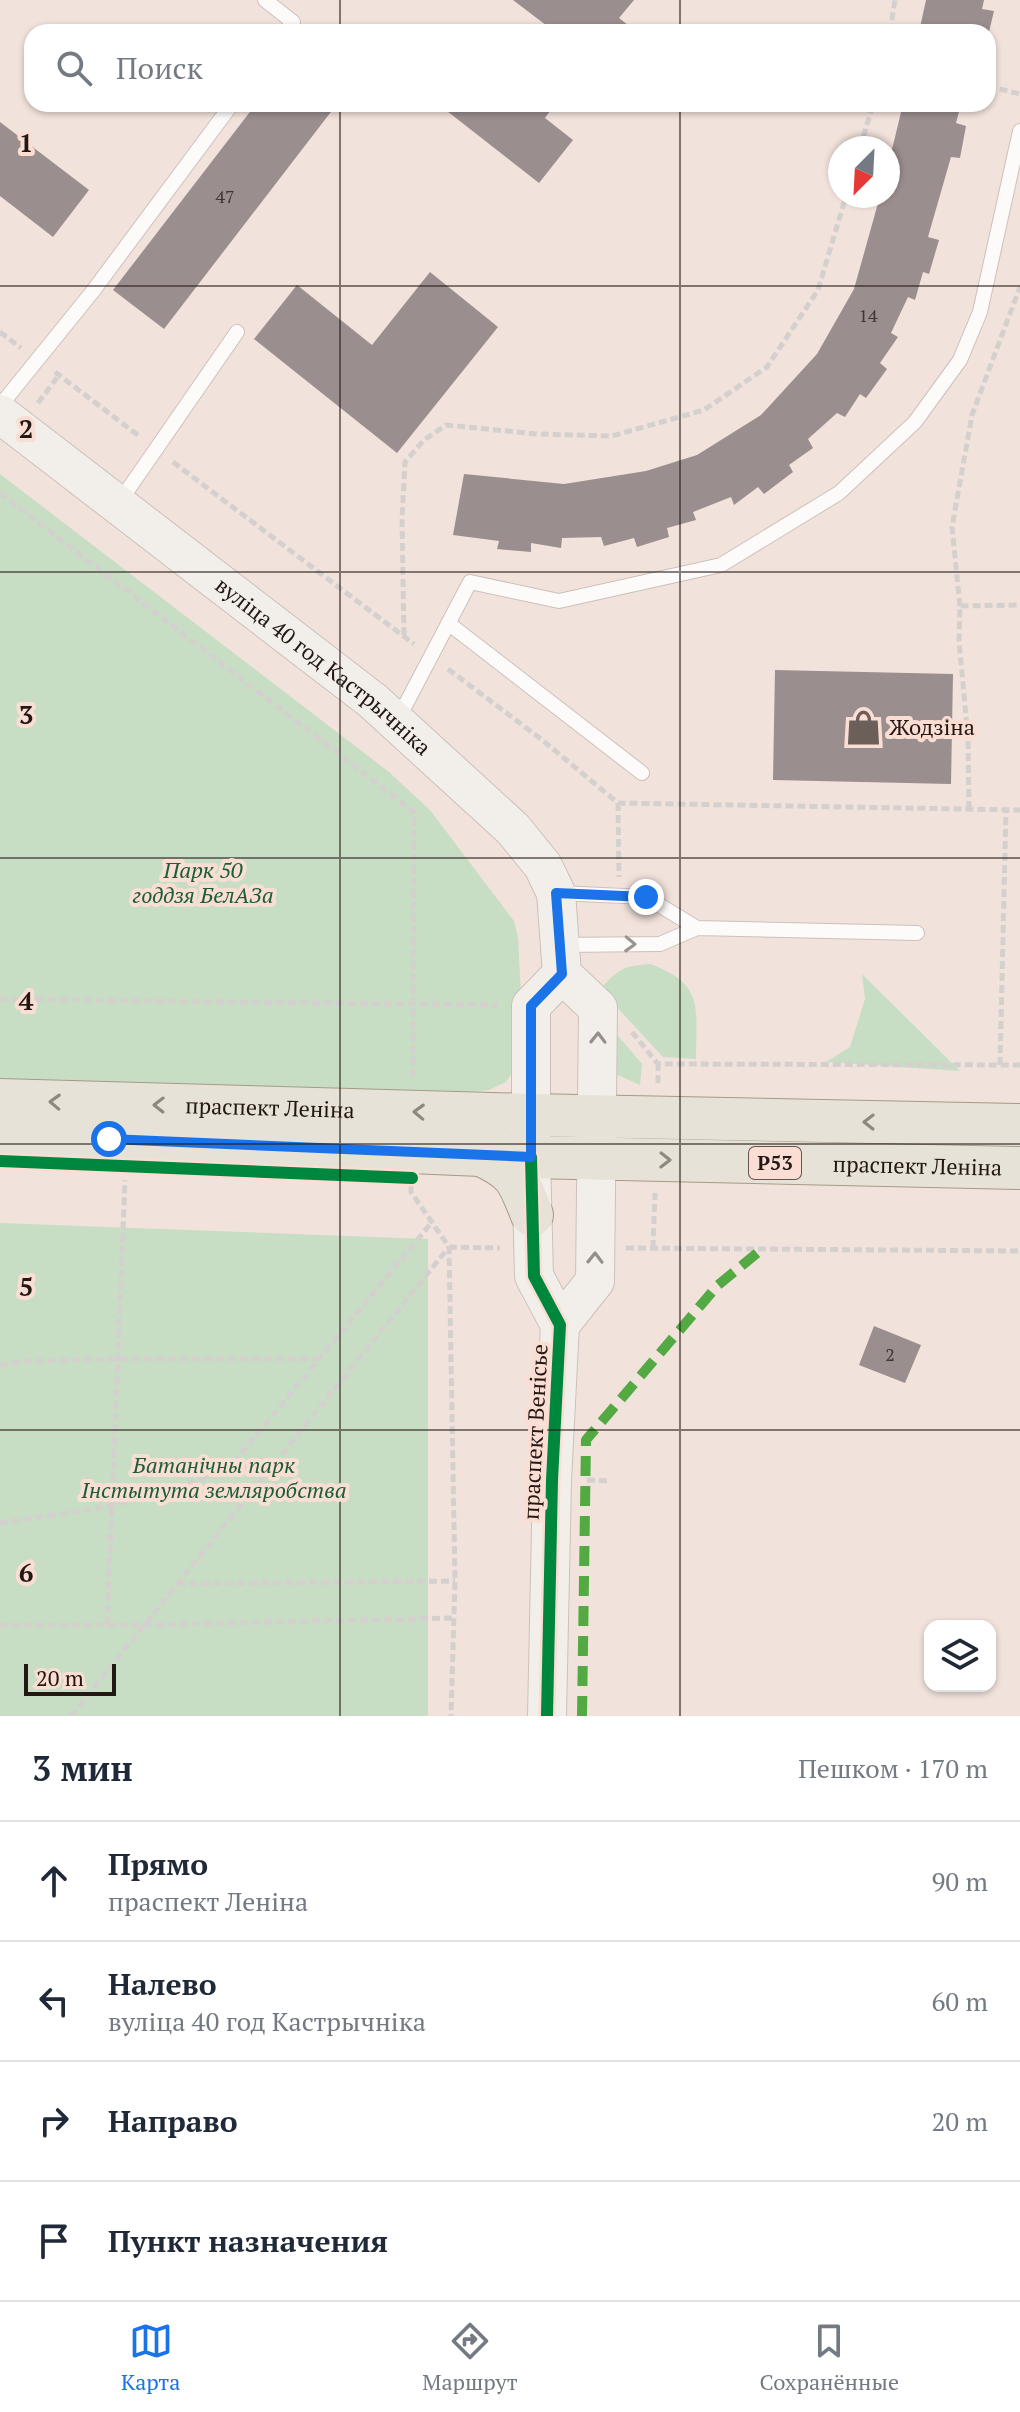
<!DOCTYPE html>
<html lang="ru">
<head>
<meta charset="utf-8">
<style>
  body { margin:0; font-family:"PT Serif",serif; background:#f6f6f7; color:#1f2937 }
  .controls { position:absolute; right:24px; bottom:24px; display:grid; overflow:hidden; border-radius:16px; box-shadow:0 2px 6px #0004 }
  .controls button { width:72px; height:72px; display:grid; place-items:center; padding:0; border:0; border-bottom:2px solid #e0e1e3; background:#fff; color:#1f2937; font:40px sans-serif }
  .compass { position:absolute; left:828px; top:136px; width:72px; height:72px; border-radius:50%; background:#fff; box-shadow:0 2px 6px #0004; rotate:204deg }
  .scale { position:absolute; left:24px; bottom:20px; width:92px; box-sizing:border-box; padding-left:8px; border:4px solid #241814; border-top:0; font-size:22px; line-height:28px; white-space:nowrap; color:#241814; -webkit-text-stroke:6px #faded4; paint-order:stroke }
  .stop { position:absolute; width:24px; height:24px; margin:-18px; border:6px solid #1a73e8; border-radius:50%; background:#fff }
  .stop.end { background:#1a73e8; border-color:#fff; box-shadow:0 2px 8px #0008 }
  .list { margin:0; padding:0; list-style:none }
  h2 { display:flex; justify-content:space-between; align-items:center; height:104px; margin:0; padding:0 32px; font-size:34px }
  h2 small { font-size:26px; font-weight:400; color:#747a83 }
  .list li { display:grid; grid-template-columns:52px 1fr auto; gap:24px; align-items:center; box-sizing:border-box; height:120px; padding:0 32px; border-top:2px solid #e0e1e3 }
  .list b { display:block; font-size:30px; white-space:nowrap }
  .list p { margin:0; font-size:26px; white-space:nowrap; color:#747a83 }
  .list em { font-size:26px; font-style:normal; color:#747a83 }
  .icon { flex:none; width:44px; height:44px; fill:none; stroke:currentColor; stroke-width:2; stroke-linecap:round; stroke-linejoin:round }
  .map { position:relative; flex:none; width:1020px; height:1716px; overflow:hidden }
  .search { position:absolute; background:#fff; box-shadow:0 2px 6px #0004; left:24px; right:24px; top:24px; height:88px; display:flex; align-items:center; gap:20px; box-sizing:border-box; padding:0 28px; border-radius:24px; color:#747a83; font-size:30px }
  .sheet { height:584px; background:#fff }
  nav { display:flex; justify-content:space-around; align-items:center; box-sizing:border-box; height:112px; border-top:2px solid #e0e1e3; background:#fff; font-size:22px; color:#747a83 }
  nav a { display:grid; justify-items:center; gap:4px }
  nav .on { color:#1a73e8 }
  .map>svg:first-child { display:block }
  .green { fill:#c7dec5 }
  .building { fill:#9b8e8f }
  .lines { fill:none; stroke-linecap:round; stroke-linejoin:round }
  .lane-casing { stroke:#cdc0bb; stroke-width:16 }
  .secondary-casing { stroke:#cdc0bb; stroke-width:40 }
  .primary-casing { stroke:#a79a87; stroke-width:44 }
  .path { stroke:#d4d0ce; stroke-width:5; stroke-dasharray:8 4; stroke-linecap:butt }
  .lane { stroke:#fdfbfa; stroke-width:14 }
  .secondary { stroke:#f2eee9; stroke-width:38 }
  .primary { stroke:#e6e2d8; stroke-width:42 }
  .quiet { stroke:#53a942; stroke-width:10; stroke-dasharray:20 10; stroke-linecap:butt }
  .cycleway-casing { stroke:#faded4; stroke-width:17 }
  .cycleway { stroke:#00873e; stroke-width:12 }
  .oneway { stroke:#9b9592 }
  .oneway2 { stroke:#958e89 }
  .oneway3 { stroke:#8f8780 }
  .route { stroke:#1a73e8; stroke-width:10 }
  .grid { fill:none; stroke:#241814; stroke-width:2; stroke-opacity:0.55 }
  .labels { text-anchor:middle; stroke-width:8; stroke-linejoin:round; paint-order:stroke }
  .number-label { font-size:18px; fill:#423633 }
  .shield { fill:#faded4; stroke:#64534e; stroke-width:2 }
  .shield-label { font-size:20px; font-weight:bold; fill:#241814 }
  .street-label { font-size:22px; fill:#241814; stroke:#faded4 }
  .poi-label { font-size:22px; fill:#241814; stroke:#faded4; text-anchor:start }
  .park-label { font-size:22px; font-style:italic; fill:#195e36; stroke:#faded4 }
  .grid-label { font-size:26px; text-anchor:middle; font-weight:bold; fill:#241814; stroke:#faded4; stroke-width:8; stroke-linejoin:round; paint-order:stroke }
</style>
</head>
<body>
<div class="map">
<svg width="1020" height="1716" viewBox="0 0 1020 1716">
  <rect width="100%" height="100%" fill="#f2e2dc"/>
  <path class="green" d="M0,474L389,772L430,810L514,921L518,938L523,1034L515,1068L506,1082L489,1090L472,1092L0,1082Z
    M650,964C705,984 696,1008 696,1059L663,1057L613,1003L602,987C620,968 624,966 650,964Z
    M862,974L960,1071L826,1062L850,1047L865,999Z
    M604,1019L642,1064L640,1085L611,1072Z
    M0,1223L428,1239V1716H0Z"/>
  <path class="building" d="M513,0H634L619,18L637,32H555Z
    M926,0H984L982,9L994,11L989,32H919Z
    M256,104H337L164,329L113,290Z
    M438,104H555L545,118L573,140L539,183Z
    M903,104H961L956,123L966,126L960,158L951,157L928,237L939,240L929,274L923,272L915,300L908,297L891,333L898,337L880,363L887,369L866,398L860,394L845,417L837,413L808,439L813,448L789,465L793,472L764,494L758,487L734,505L731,497L693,512L696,520L667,528L669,537L637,547L634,538L604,546L601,537L562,538L561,548L531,543V552L497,549L499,541L453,535L464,474L564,484L646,471L697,455L761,415L817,354L854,289L880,196H888V166Z
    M0,122L89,190L53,237L0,196Z
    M430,272L498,327L397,453L254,339L297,285L372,345Z
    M775,670L953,674L951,784L773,780Z
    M874,1326L921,1345L905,1383L859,1365Z"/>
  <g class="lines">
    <defs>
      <path id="lane" d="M265,0L293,22L285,32
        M0,406L93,291L232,104
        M118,504L237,332
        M448,623L642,773
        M398,719L470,582L559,601L721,565L839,493L915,422L960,360L980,312L1020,131
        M558,893L646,897L697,928
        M560,945L660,944L697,928L917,933"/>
      <g id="secondary">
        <path id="s1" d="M0,414L373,701L513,829L543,866L556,893L562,974L598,1008L595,1281L560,1325"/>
        <path d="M547,1716L552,1480L560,1325L534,1276L531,1157V1006L562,974"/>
      </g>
      <g id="primary">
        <path id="s2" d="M0,1100L531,1115L1020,1125"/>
        <path id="s3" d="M0,1135L531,1157L1020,1168"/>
        <path d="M481,1155C516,1171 518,1179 532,1215"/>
      </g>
    </defs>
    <use href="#lane" class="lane-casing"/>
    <use href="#secondary" class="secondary-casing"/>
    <use href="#primary" class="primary-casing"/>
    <path class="path" d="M890,32L895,0
      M988,86L1020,94
      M860,148L873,104
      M0,332L21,348
      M55,372L139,436
      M38,403L59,375
      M173,462L414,644
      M0,493L414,812L413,1076
      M960,606L952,527L972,415L1020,287
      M404,635L402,520L405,462L424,440L446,425L537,434L612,436L704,410L767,367L818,290L846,196
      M448,669L541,739L618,803L1020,810
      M618,803L619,877
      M969,809L968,738L959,641L960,606L1020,605
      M0,999L498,1005
      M632,1032L658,1064L1020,1065
      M1000,1065L1006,810
      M658,1083V1064
      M411,1186V1192L449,1247L455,1581L451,1716
      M449,1247L500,1248
      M626,1248L1020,1251
      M653,1248L655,1193
      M0,1365L27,1361L117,1359H318
      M226,1472L432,1222
      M587,1480L610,1481
      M0,1523L111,1506L226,1472L270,1466
      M177,1584L455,1581
      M0,1625H144L454,1618
      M107,1625L125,1180
      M71,1716L449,1247"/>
    <use href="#lane" class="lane"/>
    <use href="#secondary" class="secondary"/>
    <use href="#primary" class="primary"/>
    <path class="quiet" d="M582,1716L586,1440L718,1285L762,1249"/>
    <defs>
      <path id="cycleway" d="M531,1157L534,1276L560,1325L552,1480L547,1716
        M0,1161L412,1178"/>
    </defs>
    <use href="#cycleway" class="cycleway-casing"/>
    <use href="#cycleway" class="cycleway"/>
  </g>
  <defs><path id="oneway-chevron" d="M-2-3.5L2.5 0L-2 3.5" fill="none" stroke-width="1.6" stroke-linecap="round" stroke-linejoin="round" transform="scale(2)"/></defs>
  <use class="oneway" href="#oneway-chevron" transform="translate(630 944) rotate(2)"/>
  <g class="oneway2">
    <use href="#oneway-chevron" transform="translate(598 1038) rotate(-89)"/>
    <use href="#oneway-chevron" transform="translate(595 1258) rotate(-89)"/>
  </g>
  <g class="oneway3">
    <use href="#oneway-chevron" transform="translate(55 1102) rotate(-178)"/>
    <use href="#oneway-chevron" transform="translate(159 1105) rotate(-179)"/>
    <use href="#oneway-chevron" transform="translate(419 1112) rotate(-178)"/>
    <use href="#oneway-chevron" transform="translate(869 1122) rotate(-179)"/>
    <use href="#oneway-chevron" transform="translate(665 1160) rotate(1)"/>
  </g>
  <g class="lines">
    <path class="route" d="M109,1139L531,1157V1006L562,974L556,893L646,897"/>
  </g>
  <path class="grid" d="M340,0V32M680,0V32M340,104V1716M680,104V1716M0,286H1020M0,572H1020M0,858H1020M0,1144H1020M0,1430H1020"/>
  <defs>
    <symbol id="shop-bare" viewBox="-9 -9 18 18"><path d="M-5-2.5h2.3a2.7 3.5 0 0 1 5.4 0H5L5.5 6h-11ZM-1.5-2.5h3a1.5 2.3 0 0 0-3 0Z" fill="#6c5f5a" stroke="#faded4" stroke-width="2.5" paint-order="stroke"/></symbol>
  </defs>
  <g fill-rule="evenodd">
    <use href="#shop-bare" x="838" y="702" width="51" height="51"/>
  </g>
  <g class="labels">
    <g class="number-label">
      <text x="225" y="203">47</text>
      <text x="868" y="322">14</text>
      <text x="890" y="1361">2</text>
    </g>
    <rect class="shield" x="749" y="1147" width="52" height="32" rx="6"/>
    <g class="shield-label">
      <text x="775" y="1170">Р53</text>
    </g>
    <g class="street-label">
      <text dy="8" stroke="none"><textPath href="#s1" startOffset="410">вуліца 40 год Кастрычніка</textPath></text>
      <text dy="8" stroke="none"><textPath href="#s2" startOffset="270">праспект Леніна</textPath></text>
      <text dy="8" stroke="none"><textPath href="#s3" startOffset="918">праспект Леніна</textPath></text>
      <text transform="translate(535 1432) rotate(-87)" y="8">праспект Венісье</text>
    </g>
    <g class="poi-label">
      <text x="889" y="735">Жодзіна</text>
    </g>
    <g class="park-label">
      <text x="203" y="878">Парк 50<tspan x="203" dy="25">годдзя БелАЗа</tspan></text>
      <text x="214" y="1473">Батанічны парк<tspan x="214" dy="25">Інстытута земляробства</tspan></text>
    </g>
  </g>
  <g class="grid-label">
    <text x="26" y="152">1</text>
    <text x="26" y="438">2</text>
    <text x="26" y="724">3</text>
    <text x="26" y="1010">4</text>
    <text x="26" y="1296">5</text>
    <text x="26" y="1582">6</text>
  </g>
</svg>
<div class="controls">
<button><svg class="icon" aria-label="layers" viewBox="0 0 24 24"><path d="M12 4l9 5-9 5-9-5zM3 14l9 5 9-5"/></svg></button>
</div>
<svg class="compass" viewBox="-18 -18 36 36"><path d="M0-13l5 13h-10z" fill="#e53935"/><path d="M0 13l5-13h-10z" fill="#747a83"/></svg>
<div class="scale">20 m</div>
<div class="stop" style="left:109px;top:1139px"></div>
<div class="stop end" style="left:646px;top:897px"></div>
<div class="search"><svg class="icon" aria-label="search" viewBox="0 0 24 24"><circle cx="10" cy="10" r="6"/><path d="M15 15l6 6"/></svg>Поиск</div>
</div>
<section class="sheet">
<h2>3 мин<small>Пешком · 170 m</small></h2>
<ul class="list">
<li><svg class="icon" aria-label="ahead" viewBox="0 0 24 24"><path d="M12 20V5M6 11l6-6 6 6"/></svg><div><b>Прямо</b><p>праспект Леніна</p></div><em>90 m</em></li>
<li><svg class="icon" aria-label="left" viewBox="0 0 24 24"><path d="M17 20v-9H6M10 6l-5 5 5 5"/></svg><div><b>Налево</b><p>вуліца 40 год Кастрычніка</p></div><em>60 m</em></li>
<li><svg class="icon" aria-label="right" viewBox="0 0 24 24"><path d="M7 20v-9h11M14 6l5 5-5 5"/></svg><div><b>Направо</b></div><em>20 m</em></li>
<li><svg class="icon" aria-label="arrive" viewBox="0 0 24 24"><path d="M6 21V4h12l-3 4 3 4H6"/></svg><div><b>Пункт назначения</b></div></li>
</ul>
</section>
<nav>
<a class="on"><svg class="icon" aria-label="map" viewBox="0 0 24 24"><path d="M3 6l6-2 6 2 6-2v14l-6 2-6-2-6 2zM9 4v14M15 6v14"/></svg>Карта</a>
<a><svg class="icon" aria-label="directions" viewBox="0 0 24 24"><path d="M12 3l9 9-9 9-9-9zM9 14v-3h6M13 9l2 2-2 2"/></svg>Маршрут</a>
<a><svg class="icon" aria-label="saved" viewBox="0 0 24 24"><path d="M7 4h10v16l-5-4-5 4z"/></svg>Сохранённые</a>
</nav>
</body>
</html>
